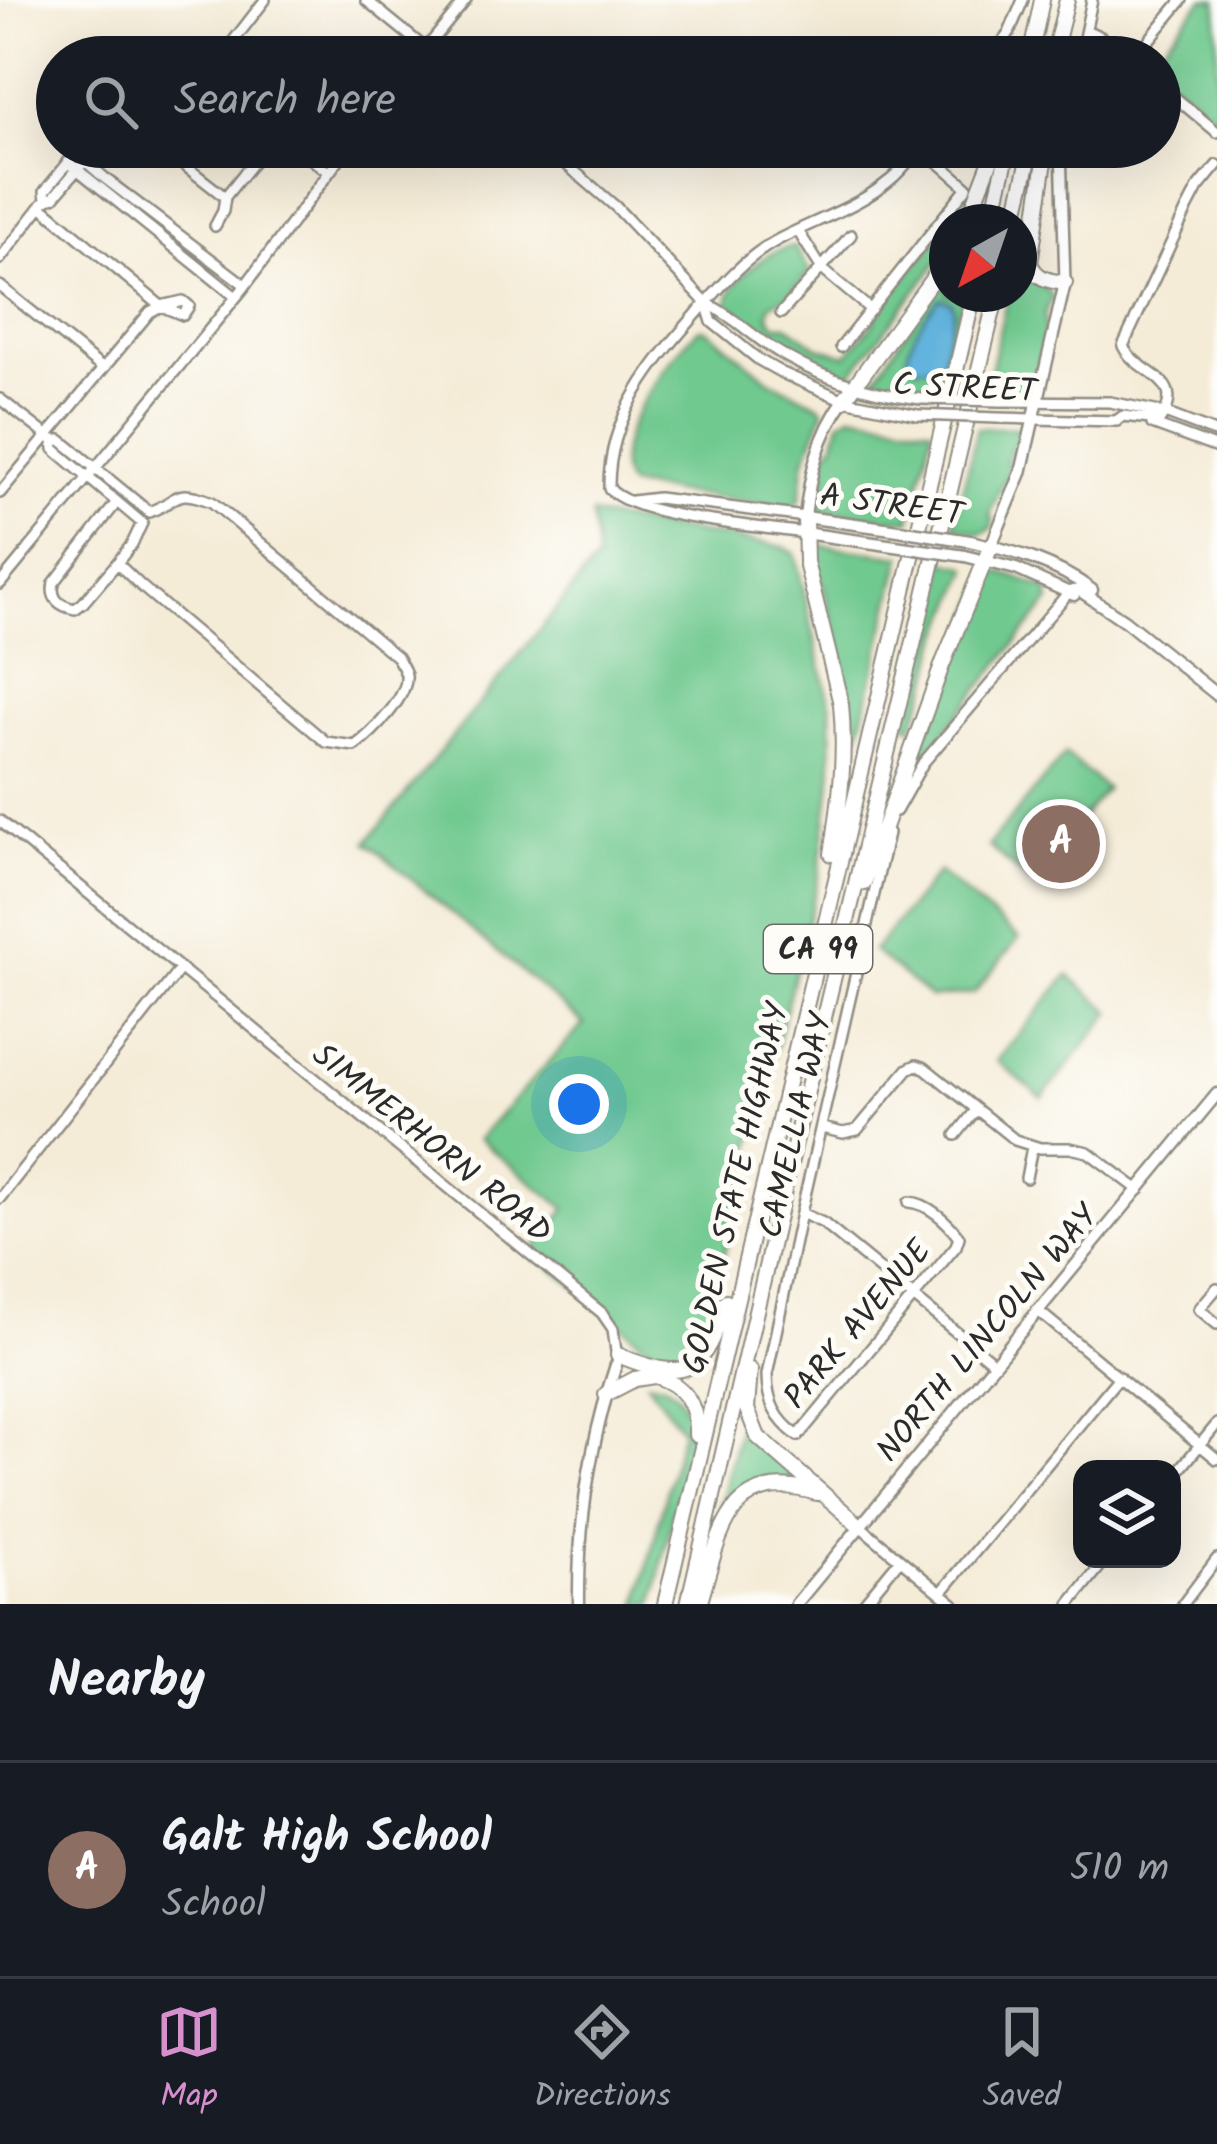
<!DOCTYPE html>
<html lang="en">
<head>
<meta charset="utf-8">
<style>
  body { margin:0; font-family:Kalam,sans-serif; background:#242831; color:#f1f3f6 }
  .controls { position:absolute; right:36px; bottom:36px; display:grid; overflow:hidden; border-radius:24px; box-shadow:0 12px 48px #0002 }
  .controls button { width:108px; height:108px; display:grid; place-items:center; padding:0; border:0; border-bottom:3px solid #363941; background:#171b24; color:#f1f3f6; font:60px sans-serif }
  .compass { position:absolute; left:929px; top:204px; width:108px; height:108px; border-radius:50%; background:#171b24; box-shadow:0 12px 48px #0002; rotate:220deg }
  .you { position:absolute; left:579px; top:1104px; width:42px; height:42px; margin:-30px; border:9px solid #fff; border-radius:50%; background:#1a73e8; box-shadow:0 0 0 18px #1a73e833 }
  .badge { display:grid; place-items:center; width:78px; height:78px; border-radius:50%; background:#d690ce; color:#fff; font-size:39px; font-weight:700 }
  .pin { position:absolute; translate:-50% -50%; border:6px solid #fff; box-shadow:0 3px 12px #0006 }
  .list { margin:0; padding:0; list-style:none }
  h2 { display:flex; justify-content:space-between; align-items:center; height:156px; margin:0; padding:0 48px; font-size:51px }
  h2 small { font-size:39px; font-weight:400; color:#9ea1a6 }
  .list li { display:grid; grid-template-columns:78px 1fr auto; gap:36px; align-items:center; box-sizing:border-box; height:216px; padding:0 48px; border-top:3px solid #363941 }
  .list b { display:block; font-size:45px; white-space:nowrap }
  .list p { margin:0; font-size:39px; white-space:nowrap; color:#9ea1a6 }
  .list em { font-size:39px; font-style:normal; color:#9ea1a6 }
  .icon { flex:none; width:66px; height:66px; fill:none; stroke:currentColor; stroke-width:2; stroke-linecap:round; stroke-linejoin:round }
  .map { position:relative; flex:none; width:1217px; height:1604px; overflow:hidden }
  .search { position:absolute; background:#171b24; box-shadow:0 12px 48px #0002; left:36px; right:36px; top:36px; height:132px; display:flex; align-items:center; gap:30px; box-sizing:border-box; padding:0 42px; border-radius:66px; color:#9ea1a6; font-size:45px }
  .sheet { height:372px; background:#171b24 }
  nav { display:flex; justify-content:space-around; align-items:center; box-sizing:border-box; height:168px; border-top:3px solid #363941; background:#171b24; font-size:33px; color:#9ea1a6 }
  nav a { display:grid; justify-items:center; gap:6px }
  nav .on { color:#d690ce }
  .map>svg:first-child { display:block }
  .green { fill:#70c98f; stroke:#4e7a5d; stroke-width:3 }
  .water { fill:#62b3dd; stroke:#466f84; stroke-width:3 }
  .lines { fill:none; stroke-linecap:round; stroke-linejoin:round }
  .minor-casing { stroke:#908c82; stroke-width:14 }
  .major-casing { stroke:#908c82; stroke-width:15 }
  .highway-casing { stroke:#908c82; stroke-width:18 }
  .minor { stroke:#fff; stroke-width:9 }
  .major { stroke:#fff; stroke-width:10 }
  .highway { stroke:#fff; stroke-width:14 }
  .minor-bridge-casing { stroke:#908c82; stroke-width:14; stroke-linecap:butt }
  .major-bridge-casing { stroke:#908c82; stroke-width:15; stroke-linecap:butt }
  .minor-bridge { stroke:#fff; stroke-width:9 }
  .major-bridge { stroke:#fff; stroke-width:10 }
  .labels { text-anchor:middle; stroke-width:10; stroke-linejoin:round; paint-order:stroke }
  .shield { fill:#fdfcf7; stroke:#6a6a68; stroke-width:3 }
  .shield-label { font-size:30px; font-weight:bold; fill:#2b2b2b }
  .street-label { font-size:33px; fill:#2b2b2b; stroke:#fdfcf7 }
</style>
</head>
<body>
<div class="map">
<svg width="1217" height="1604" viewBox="0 0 1217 1604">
  <rect width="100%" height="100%" fill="#fdfcf7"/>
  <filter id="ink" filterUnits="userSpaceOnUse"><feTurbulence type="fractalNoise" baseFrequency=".00833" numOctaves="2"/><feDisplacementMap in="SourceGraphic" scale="24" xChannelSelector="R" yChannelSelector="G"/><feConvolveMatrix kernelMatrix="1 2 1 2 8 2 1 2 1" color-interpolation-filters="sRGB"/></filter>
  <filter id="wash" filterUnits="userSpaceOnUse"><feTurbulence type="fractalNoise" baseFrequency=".004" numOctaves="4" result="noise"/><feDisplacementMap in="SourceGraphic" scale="48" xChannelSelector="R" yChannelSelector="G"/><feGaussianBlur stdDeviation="2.7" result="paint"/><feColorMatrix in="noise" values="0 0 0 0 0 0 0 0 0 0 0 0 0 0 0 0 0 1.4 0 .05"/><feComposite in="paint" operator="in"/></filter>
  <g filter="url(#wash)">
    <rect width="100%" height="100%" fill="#f5ecd8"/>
    <path class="green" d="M1203,0H1217V118L1160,72V57H1153Z
      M947,226V250L851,374L846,375C803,356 761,337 728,303C731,278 770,247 795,247L810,271L789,296L771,304C767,314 769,318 776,325H787L818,347L847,355L872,325L880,308Z
      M1019,254L1024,256C1027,285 1041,279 1054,298C1045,307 1043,316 1046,328C1041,349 1041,383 1021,393L985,392L1008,294H1019Z
      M947,270V294H964L942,389L876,382L874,380Z
      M698,329H706L771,381L820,405L824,411L805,460L800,500L790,508L629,486C598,450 671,355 698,329Z
      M851,414L933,428L911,520L887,519L821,511L817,507L826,474L823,468L827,450L834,445L840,421Z
      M977,428H1015L1021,431C1018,443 1010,449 1006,462L1010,468L990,513L993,521L991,529L979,534L954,526Z
      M591,515L785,547L795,554L831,708L832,775L819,876L702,1342L692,1353L680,1359L661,1353L642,1342L532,1251L566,1209L478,1139L584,1024L367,842L597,559Z
      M819,545L902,556L859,735L851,733C852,683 829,604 813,556V550Z
      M943,561L966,566L969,569L939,641L930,679L913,727L905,725Z
      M1000,572L1047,589L1050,601L933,746L905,789L987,577Z
      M1065,754L1106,789L1029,881L988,846Z
      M938,872L1019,938L974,993L931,998L873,951Z
      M1068,975L1112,1012L1042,1098L997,1061Z
      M647,1382C679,1382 688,1407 691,1434L653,1604H638L682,1430Z
      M739,1426L748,1428L807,1485C775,1478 752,1482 730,1507L721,1505Z"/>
    <path class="water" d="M940,298L951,302L954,310L942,362L935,367L913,366L907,361C906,343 927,311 940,298Z"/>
  </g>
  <g filter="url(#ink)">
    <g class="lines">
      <defs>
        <path id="minor" d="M366,0L436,57
          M1086,30L1101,37L1125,57
          M221,57L265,0
          M419,57L466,0
          M992,57L1009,33L1023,0
          M1080,57L1092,0
          M1135,57L1182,0
          M1160,85L1217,132
          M161,147L225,197L265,147
          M296,147L328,172
          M316,147L336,162
          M546,147L616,207L706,303C730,314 748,332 769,346C815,377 867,393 921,399
          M1061,147L1065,283
          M76,153L107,180L245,285
          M68,162L236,297
          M46,200L45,191L81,147
          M41,206L46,200L54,197L96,147
          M215,226L223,211L225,197
          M798,231L822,269L871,310
          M0,259L41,206L161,306L150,312L0,493
          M0,286L102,368
          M183,301L189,306L183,315L161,306Z
          M706,303L712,322L759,360L782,373L844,400L918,415
          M781,313L851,235
          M841,347L967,187L921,147
          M0,399L53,440H61L149,512C180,501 172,486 212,502L397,657C400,663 405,669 406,675C409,697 371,734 355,746L326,742L141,586L117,563L132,544L142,523L54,449L53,440
          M1000,401L1110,402L1165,413L1217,433
          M997,418L1117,421
          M1116,421L1123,416L1160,420C1190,378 1136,375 1123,346L1187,209L1198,188L1217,165
          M1152,424L1217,448
          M632,501L658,498L805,517
          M804,533C764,527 631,517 609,488C608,415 654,362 699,311C721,286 745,258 774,242C812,221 855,209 889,181C901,172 910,159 920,147
          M117,563L83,603L75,609C60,606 50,599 54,583L117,502
          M0,584L242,290L348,147
          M896,811L923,763L1069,592
          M0,821L602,1313L613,1329L617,1359
          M888,833L801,1213L767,1375C767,1402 776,1420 798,1436L956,1246L959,1237C948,1222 928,1203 909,1202
          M822,1128L843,1133L857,1130L908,1069L916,1065L925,1068L1015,1140L1040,1148H1070L1088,1152L1139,1190
          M956,1135L976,1110
          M1026,1178L1032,1147
          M0,1198L180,969
          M801,1213L823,1223L994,1363
          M1217,1288L1199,1309L1217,1324
          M1037,1310L1217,1459
          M1172,1479L1217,1424
          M860,1526L954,1604
          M941,1593L1119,1377
          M863,1604L900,1559
          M1070,1604L1106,1559
          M1183,1604L1217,1559"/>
        <path id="major" d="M844,400C818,436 810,474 805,517L892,529
          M804,533L888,545
          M970,541C1014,551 1055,563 1092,590
          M991,546L1021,473L1065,283
          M965,556L1016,569L1074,595
          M1069,592L1079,590L1125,621L1217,695
          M579,1604C578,1523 590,1442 616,1365
          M796,1604L1217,1094"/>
        <path id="highway" d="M1030,57L1042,0
          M1053,57L1067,0
          M1047,147L1030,263C1036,279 1049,281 1065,283
          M967,222L996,147
          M991,222L1009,147
          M1014,222L1032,147
          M844,400L947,259
          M805,517L806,562L841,704C846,755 840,804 832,854
          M864,883L943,663L991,546
          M618,1355C691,1385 702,1372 726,1301
          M750,1370L747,1409L758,1437L860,1526
          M655,1376C685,1385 697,1404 696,1435
          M606,1394L635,1379L654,1376
          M665,1604L974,294
          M688,1604L826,1009L997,294
          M699,1604C720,1537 726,1466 817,1493"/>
      </defs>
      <use href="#minor" class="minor-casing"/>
      <use href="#major" class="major-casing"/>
      <use href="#highway" class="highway-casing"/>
      <use href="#minor" class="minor"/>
      <use href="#major" class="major"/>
      <use href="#highway" class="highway"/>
      <defs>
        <path id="minor-bridge" d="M921,399L1000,401
          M918,415L997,418"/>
        <path id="major-bridge" d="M892,529L970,541
          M888,545L965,556"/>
      </defs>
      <use href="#minor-bridge" class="minor-bridge-casing"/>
      <use href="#major-bridge" class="major-bridge-casing"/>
      <use href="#minor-bridge" class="minor-bridge"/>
      <use href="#major-bridge" class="major-bridge"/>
    </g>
  </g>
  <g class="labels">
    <rect class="shield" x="764" y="925" width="108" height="48" rx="9"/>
    <g class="shield-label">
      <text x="818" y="959">CA 99</text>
    </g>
    <g class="street-label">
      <text transform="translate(965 386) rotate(3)" y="12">C STREET</text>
      <text transform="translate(892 503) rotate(8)" y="12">A STREET</text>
      <text transform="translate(794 1125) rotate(-77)" y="12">CAMELLIA WAY</text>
      <text transform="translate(433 1142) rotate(39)" y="12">SIMMERHORN ROAD</text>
      <text transform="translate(734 1188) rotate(-77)" y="12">GOLDEN STATE HIGHWAY</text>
      <text transform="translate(856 1323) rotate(-50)" y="12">PARK AVENUE</text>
      <text transform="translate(986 1332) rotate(-50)" y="12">NORTH LINCOLN WAY</text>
    </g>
  </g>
</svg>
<div class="controls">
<button><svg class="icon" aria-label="layers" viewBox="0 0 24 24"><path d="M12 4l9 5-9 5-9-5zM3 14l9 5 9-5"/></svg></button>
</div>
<svg class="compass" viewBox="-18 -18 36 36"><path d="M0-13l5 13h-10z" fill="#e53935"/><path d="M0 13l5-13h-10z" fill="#9ea1a6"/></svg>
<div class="you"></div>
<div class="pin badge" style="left:1061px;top:844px;background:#8d6e63">A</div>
<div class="search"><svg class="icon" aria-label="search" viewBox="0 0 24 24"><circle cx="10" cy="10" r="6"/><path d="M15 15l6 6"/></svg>Search here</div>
</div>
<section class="sheet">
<h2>Nearby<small></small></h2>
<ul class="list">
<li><span class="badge" style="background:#8d6e63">A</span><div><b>Galt High School</b><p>School</p></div><em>510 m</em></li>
</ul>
</section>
<nav>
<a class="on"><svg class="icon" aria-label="map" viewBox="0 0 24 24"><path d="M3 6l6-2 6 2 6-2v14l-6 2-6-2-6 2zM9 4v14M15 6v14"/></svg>Map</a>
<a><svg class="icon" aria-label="directions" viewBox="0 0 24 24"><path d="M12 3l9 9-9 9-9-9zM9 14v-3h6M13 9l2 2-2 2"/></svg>Directions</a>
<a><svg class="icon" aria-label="saved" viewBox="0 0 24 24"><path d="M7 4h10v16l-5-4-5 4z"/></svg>Saved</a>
</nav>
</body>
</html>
